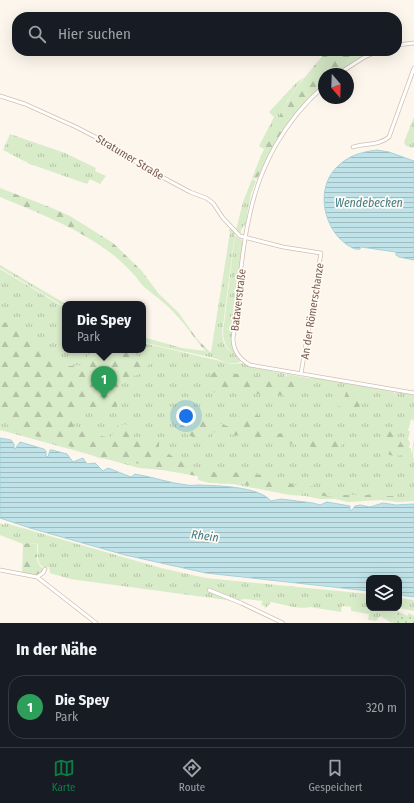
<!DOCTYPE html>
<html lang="de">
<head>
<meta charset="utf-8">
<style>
  body { margin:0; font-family:"Fira Sans Condensed",sans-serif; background:#20242c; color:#f1f3f6 }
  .controls { position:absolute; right:12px; bottom:12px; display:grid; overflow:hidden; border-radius:8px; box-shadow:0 4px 16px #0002 }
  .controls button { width:36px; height:36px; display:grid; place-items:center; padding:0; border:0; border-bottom:1px solid #363941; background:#171b24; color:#f1f3f6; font:20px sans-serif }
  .compass { position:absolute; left:318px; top:68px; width:36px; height:36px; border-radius:50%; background:#171b24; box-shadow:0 4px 16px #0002; rotate:161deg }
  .you { position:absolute; left:186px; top:416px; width:14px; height:14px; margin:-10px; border:3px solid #fff; border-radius:50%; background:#1a73e8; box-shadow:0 0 0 6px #1a73e833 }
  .badge { display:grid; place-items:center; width:26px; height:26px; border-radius:50%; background:#0b8043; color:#fff; font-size:13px; font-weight:700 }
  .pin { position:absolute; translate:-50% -33px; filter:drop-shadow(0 1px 2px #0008) }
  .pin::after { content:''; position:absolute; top:21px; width:14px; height:12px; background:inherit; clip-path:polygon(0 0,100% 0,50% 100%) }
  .popup { position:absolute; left:62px; top:301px; width:84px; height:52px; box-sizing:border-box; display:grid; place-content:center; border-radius:8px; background:#171b24; filter:drop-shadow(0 1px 3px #0005); font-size:13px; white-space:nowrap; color:#9ea1a6 }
  .popup b { font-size:15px; color:#f1f3f6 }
  .popup::after { content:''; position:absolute; left:50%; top:100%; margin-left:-8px; border:8px solid transparent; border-top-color:#171b24 }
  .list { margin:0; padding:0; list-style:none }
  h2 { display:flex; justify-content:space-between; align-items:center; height:52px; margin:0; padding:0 16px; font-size:17px }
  h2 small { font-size:13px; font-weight:400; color:#9ea1a6 }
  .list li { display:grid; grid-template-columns:26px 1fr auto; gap:12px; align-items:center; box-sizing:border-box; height:64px; margin:0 8px 8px; padding:0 8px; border:1px solid #363941; border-radius:16px }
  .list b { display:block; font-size:15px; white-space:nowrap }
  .list p { margin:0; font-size:13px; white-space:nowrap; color:#9ea1a6 }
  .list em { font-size:13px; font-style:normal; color:#9ea1a6 }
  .icon { flex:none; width:22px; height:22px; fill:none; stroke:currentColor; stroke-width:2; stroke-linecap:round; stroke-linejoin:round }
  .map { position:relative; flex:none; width:414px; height:623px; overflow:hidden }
  .search { position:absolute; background:#171b24; box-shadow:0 4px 16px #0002; left:12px; right:12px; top:12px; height:44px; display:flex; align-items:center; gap:10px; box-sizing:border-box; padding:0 14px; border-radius:16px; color:#9ea1a6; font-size:15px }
  .sheet { height:124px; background:#171b24 }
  nav { display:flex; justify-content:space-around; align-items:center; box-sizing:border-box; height:56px; border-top:1px solid #363941; background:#171b24; font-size:11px; color:#9ea1a6 }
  nav a { display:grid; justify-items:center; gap:2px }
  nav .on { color:#0b8043 }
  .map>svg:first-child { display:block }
  .grass { fill:url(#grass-tufts) }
  .forest { fill:url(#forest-firs) }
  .garden { fill:url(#garden-dots) }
  .water { fill:url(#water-rules); stroke:#a5d3da }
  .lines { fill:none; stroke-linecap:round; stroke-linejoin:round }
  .minor-casing { stroke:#d1beb0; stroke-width:4.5 }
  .minor { stroke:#fff; stroke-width:3 }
  .labels { text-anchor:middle; stroke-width:3.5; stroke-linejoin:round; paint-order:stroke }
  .street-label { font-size:11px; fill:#7a5c4d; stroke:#fffaf3 }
  .water-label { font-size:12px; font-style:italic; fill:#437c86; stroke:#fffaf3 }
</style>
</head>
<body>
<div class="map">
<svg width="414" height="623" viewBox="0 0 414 623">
  <defs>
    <pattern id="grass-tufts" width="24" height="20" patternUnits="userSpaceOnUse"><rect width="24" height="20" fill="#d8ecc9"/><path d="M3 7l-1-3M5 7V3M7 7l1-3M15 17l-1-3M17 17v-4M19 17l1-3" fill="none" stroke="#b4c2a5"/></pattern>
    <pattern id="forest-firs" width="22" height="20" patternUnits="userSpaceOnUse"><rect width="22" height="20" fill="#d8ecc9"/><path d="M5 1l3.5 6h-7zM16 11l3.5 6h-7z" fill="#b4c2a5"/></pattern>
    <pattern id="garden-dots" width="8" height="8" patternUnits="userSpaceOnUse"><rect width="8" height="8" fill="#d8ecc9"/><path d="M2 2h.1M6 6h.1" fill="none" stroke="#b4c2a5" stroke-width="1.8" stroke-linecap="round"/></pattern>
    <pattern id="water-rules" width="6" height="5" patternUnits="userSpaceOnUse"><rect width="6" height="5" fill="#bfe3e8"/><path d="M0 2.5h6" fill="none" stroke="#a0bbbe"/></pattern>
  </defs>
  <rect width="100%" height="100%" fill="#fdf6ec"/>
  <path class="grass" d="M304,77L288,100L264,149L259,146L274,117L269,112L296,83Z
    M414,117V147L412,148L406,146L404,142Z
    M10,134L65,153L96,168L95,171L106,176L100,184L90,179L87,184L30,164L3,150Z
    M252,179L256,181L251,194L247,215L246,223L241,230V235L236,230L243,202Z
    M231,227L235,233L222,333C224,351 230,349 241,361L240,362C230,366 220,359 210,357C188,352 165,348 143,342V337L182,348L205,351L207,353L209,351L211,352L228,245L230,232L229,230Z
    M235,236L242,240L243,244L232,337L238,357C228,351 223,343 223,332Z
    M0,265L66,304L65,307L0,268Z
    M0,269L65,308V350H143V343L233,364L243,363L251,367L286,374L284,376L287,377V374L308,378H317L394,392V396L395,392L414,395V421L411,419L408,431H410L408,440L410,442L409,448H411V453H412L414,438L413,456L414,460V501L398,502L381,500L348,502L335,499H320L305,496L290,495L233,484L210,483L198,480V473L139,468L0,430Z
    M0,523L4,525L5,523L161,568L206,578L369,594V608H399V598L414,600V611L399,608L392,623L380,616L376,621L368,620L369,614L351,611V607L342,606L341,612L310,607C301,610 281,604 271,602L266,608L261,604L263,601L245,599L234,601L70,579L50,573L49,567C35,570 38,552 38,544L29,543L23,544L0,535Z"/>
  <path class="forest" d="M327,51H370L337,74H324V84C292,114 276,141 257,179L252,178C263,151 274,124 289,99C300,82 313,67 327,51Z
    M0,188L52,208L70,216L113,243L141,270L159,294L178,312L197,339L209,351L207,353C196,341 188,327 176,315C167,304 155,296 144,287C141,284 139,281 136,277C129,269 121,261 112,254C78,228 39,213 0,197Z
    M0,318L4,323L10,320L26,334L35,347L63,370L69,366L82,365L88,355L95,350H124L152,362L137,375L125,378L120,383L117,407L85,408L74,417L73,425L93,434L110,438L118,425L134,424V441L143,437L149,441L159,439V447L179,461H187L194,467L210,470L220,474L232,472L278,477L283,478L293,485L315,487L324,493L345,495H367L377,493L386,496H395L392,500L323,496L313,492H293L271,489L151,468L133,462L99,458L54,440L20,433L8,429L7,421L3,417H0Z
    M214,372H227L230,373L283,380L286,374L287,378L296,383L298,385L296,398L270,393L259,394L240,390L237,386C227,385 220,396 210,391C209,384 209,377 214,372Z
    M346,392L362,395L359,409L356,410L338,406L336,402L341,400L343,402Z
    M199,413C211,417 225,431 238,425L239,413L254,414L261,417L258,427V430L308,438L313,441L320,439L343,442L338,451L215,432L210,433L203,442L176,429Z
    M387,429L394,430V432L404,447L408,458H404L402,455L393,456L384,453V444Z
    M29,543L37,544C37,553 35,564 44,569C39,578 32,575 22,573L23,544Z"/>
  <path class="garden" d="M398,611L407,616L409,613L414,616V623H392Z"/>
  <path class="water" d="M377,150L389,152L414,161V260L399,257L396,255V252L361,247L360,249C354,250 351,247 346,244C324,228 315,190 336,168C347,156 361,152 377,150Z
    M0,438L11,440L14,444V449H15L20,442L44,449L46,451V456L48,457L50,450H52L67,454L73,462L83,458L87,464L95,463L103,471L108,468L131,477L135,474C153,477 169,483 187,485C191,486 195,485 199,485C218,486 258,486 271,501L281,499L313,503L320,505L327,502L350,506V511L352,510L355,506L360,505L370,507L383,503L396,505L414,504V597L399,595V578H369V591L206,573L125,555L30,528L0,518Z"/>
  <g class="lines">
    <defs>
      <path id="minor" d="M397,45L414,43
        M338,74L363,58L378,51
        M324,86C285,120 259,166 249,218C240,257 239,298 233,338C233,351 239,359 250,365L414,393
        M0,96L25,104L76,127L103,141L151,171L190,192L206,198L213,203L223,218L240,236L283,247L321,253L301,374
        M353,147C364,143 379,146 389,137L414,68
        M0,570L37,577L43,573L45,569
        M37,577L96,623
        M209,590L241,603L283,623"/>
    </defs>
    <use href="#minor" class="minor-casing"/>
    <use href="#minor" class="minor"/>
  </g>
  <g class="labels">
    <g class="street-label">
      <text transform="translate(130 157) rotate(31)" y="4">Stratumer Straße</text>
      <text transform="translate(238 300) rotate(-83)" y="4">Bataverstraße</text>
      <text transform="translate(312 311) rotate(-81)" y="4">An der Römerschanze</text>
    </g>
    <g class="water-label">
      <text x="369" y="207">Wendebecken</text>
      <text transform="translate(205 536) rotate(7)" y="4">Rhein</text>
    </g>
  </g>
</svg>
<div class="controls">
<button><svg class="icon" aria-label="layers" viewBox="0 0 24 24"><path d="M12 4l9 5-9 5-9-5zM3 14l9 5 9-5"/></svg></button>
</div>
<svg class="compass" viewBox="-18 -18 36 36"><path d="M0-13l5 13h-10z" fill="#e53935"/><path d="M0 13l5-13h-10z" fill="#9ea1a6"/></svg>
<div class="you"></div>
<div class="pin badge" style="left:104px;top:399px;background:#2e9e5b">1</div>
<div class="popup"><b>Die Spey</b>Park</div>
<div class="search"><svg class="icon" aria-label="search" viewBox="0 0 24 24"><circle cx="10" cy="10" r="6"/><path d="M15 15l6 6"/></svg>Hier suchen</div>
</div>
<section class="sheet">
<h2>In der Nähe<small></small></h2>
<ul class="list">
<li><span class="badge" style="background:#2e9e5b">1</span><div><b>Die Spey</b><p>Park</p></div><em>320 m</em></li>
</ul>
</section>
<nav>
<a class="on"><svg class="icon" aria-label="map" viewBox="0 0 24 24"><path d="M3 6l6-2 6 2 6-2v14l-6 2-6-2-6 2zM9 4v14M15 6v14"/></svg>Karte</a>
<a><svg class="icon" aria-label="directions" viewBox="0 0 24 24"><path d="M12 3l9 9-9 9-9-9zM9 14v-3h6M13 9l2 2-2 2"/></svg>Route</a>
<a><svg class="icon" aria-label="saved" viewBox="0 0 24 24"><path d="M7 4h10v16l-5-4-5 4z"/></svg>Gespeichert</a>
</nav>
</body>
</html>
